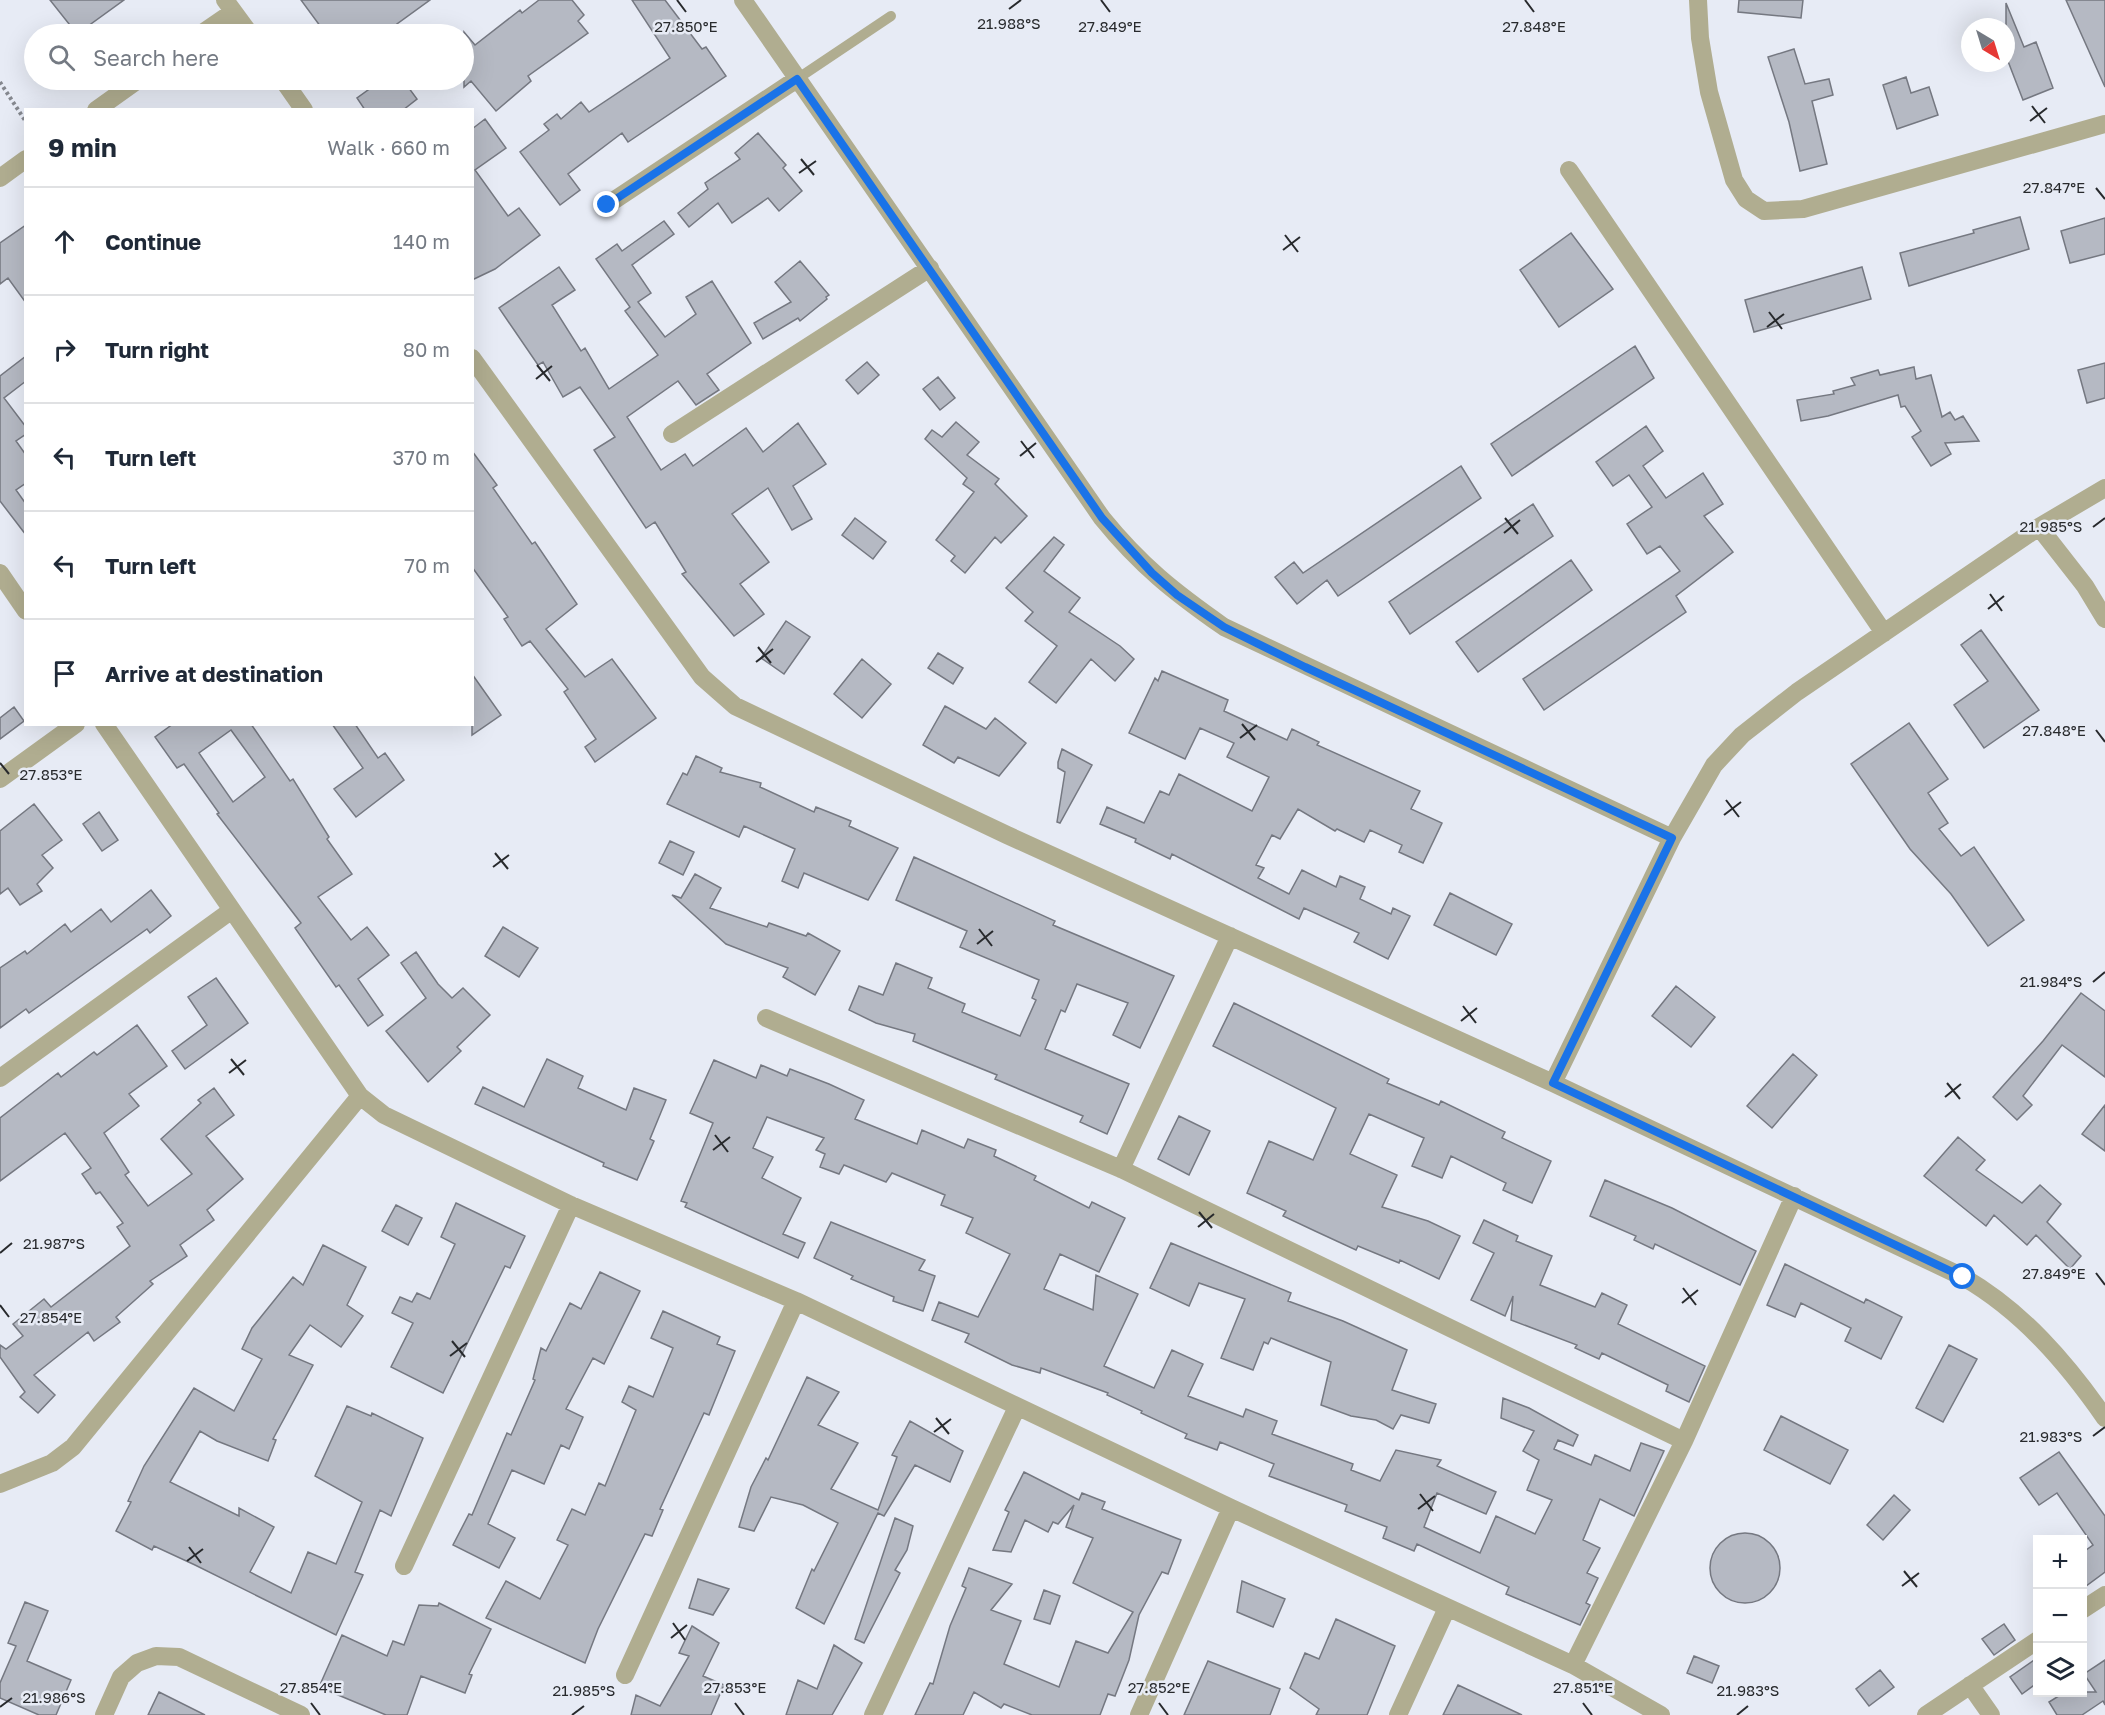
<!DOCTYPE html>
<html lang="en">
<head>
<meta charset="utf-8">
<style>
  body { margin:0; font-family:"Golos Text",sans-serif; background:#f2f2f3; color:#1f2937 }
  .controls { position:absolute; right:18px; bottom:18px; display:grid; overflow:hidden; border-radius:0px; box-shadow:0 6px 24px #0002 }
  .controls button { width:54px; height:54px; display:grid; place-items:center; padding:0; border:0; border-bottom:2px solid #e0e1e3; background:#fff; color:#1f2937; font:30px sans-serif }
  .compass { position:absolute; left:1961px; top:18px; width:54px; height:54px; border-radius:50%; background:#fff; box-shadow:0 6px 24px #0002; rotate:142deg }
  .stop { position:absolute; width:18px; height:18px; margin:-14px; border:4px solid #1a73e8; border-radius:50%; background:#fff }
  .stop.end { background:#1a73e8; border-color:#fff; box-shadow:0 2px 6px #0008 }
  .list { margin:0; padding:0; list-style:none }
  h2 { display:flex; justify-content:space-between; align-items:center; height:78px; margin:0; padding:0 24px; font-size:26px }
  h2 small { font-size:20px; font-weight:400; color:#747a83 }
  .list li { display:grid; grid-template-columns:39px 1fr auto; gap:18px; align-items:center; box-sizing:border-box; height:108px; padding:0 24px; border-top:2px solid #e0e1e3 }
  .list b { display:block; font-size:22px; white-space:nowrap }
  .list em { font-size:20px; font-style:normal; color:#747a83 }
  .icon { flex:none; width:33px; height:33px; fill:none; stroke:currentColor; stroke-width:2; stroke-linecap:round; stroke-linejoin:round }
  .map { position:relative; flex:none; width:2105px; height:1715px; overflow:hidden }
  .search { position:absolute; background:#fff; box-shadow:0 6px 24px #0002; left:24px; top:24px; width:450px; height:66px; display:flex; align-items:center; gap:15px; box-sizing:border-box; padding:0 21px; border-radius:33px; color:#747a83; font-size:22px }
  .panel { position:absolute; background:#fff; box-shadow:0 6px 24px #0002; left:24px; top:108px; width:450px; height:618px; border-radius:0px }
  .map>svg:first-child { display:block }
  .building { fill:#b5b9c3; stroke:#757881; stroke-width:1.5; fill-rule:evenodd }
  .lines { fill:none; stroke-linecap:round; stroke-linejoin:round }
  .path { stroke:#84878e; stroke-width:4; stroke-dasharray:3 3; stroke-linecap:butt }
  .service { stroke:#b0ad90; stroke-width:10 }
  .minor { stroke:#b0ad90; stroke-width:18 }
  .route { stroke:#1a73e8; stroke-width:8 }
  .ticks { fill:none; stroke:#282a2d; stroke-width:2 }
  .ticks-label { font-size:15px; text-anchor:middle; fill:#282a2d; stroke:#e7ebf5; stroke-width:5; stroke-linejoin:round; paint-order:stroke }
</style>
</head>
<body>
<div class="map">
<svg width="2105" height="1715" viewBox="0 0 2105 1715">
  <rect width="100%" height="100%" fill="#e7ebf5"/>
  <path class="building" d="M50,0H124L77,34Z
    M301,0H430L397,24L404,34H326Z
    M539,0H572L584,15L578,21L588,33L528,76L531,81L496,111L471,81L464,87V32L475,45L520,10L522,13Z
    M632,0H665L702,49L706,47L726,76L628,142L622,133L568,174L580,190L560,205L520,152L549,130L544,124L557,114L561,119L581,102L589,112L670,58Z
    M1739,0H1803L1801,18L1738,12Z
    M2066,0H2105V87Z
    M2006,3L2024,47L2036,42L2053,88L2023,100L2006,56Z
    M1794,49L1805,84L1829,79L1833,95L1812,101L1827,164L1800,171L1789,122L1768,57Z
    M1906,77L1911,93L1929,87L1938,115L1897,129L1883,85Z
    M382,80H403L417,99L403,110H365L357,98Z
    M485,119L506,148L475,170L508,216L519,208L540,235L495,269L472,280V129Z
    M758,133L786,165L783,168L802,191L779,211L768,198L732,223L718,203L689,227L678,213L708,189L705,183L740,159L735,153Z
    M2020,217L2029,249L1909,286L1900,253L1974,233L1973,230Z
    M2105,218V254L2070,263L2061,231Z
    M664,221L674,234L632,265L651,293L638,302L665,337L696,314L686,297L712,281L751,343L707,374L719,390L696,405L678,381L627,417L661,470L685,454L693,466L746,428L763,452L798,423L826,464L793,486L812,519L792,530L768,488L732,514L769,562L740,584L764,614L734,636L682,574L686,572L655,522L646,528L594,450L615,437L580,387L563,397L543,362L538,365L499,308L559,267L575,290L552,305L581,351L585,348L609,389L658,355L625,311L630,307L596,259L617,244L622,251Z
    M26,225V303L8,278L0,284V243Z
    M1571,233L1613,289L1559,327L1520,270Z
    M800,261L829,295L826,297L827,299L800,321L798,318L763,339L754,323L791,302L775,282Z
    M1862,267L1871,299L1754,332L1745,300Z
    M1635,346L1654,378L1512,476L1491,444Z
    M26,356V381L4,398L26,427V434L16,441L26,455V483L16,490L26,504V535L0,501V376Z
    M867,362L879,375L858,394L846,380Z
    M2105,363V398L2087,403L2078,370Z
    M1914,367L1916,379L1931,375L1942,417L1950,412L1955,420L1963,416L1979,441L1945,443L1951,454L1931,466L1912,437L1921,431L1905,406L1901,407L1898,395L1828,416L1801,421L1797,400L1834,394L1833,391L1855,385L1851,378L1878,370L1880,375Z
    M938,377L955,398L940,410L923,389Z
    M956,422L979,442L967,455L999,479L995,484L1027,516L1001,543L995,537L965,573L951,561L955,556L936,540L974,492L963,484L967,478L925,439L932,430L942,437Z
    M1646,426L1663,451L1643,466L1666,498L1703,473L1723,504L1704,516L1733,552L1676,596L1686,612L1544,710L1523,679L1680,571L1660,546L1647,554L1627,524L1652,507L1629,475L1613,486L1596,462Z
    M472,451L497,485L493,488L532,544L535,542L577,604L546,629L585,677L612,659L656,718L595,762L585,747L596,739L564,692L568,689L530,641L522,646L504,619L508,617L472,567Z
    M1461,466L1481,498L1338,596L1327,580L1297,604L1275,577L1294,562L1303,573Z
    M1533,504L1553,536L1410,634L1389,602Z
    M855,518L886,542L873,559L842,535Z
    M1054,537L1064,545L1044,571L1080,598L1069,612L1120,646L1134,659L1115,681L1091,659L1056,703L1029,682L1057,646L1025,621L1033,612L1006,588Z
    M1571,560L1592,590L1478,672L1456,642Z
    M786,621L810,637L784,674L761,658Z
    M1981,630L2039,710L1984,748L1954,705L1988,681L1961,645Z
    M938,653L963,668L953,684L928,668Z
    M862,659L891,684L862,718L834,694Z
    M1162,671L1228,700L1224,711L1287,740L1292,729L1319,742L1317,745L1420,791L1411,809L1442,823L1423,863L1399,852L1402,845L1370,830L1364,842L1337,829L1335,831L1298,809L1280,839L1272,835L1256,865L1264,868L1258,878L1289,894L1302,870L1336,887L1340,876L1365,887L1360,899L1391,914L1393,908L1410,916L1388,959L1354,942L1359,933L1304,908L1299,919L1172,854L1170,859L1135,842L1136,839L1100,824L1107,807L1144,823L1160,791L1169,795L1179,774L1252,811L1269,777L1227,757L1234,743L1200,728L1185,759L1129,733L1155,678L1158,681Z
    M472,674L501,715L472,735Z
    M945,706L986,729L995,718L1026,743L999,776L958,757L954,763L923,745Z
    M14,707L24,721L0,739V718Z
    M1909,723L1948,779L1928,793L1948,823L1939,829L1961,856L1974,847L2024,920L1988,946L1951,894L1910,849L1851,764Z
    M173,724H251L290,781L293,779L329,837L327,839L352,874L318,897L351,940L367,927L389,955L358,979L383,1015L368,1026L339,985L336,987L295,928L301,923L217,814L219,813L184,764L177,768L155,737ZM231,730L265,777L233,802L199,753Z
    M332,724H355L378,758L385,753L404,780L356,817L334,789L363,768Z
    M1062,749L1092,765L1060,823L1057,822L1065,772L1058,768V762Z
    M696,756L722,768L720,772L761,783L760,787L814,812L816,807L851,821L849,826L898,848L868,900L804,873L798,888L782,881L795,849L744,826L739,837L667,804L683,773L687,775Z
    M34,804L62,840L42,855L53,868L37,884L42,891L20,905L8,888L0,894V831Z
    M99,812L118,840L102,851L83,824Z
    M670,841L694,852L683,875L659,863Z
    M914,857L1055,921L1053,925L1174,976L1140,1048L1113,1035L1128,1003L1077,984L1065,1012L1061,1010L1045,1049L1129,1084L1107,1134L1080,1122L1083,1116L995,1079L997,1075L913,1041L915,1034L876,1023L849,1010L859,986L883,995L896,963L932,978L928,988L965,1004L962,1012L1020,1036L1036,1000L1032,998L1039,980L960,947L967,931L896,900Z
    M695,874L721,888L710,908L767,927L769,923L806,936L808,933L840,951L815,995L783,977L788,968L726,944L672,895L681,898Z
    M151,890L171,916L150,933L147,929L29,1013L26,1009L0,1028V968L25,951L27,954L65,924L71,932L101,909L111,922Z
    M1450,893L1512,924L1496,955L1434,925Z
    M503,927L538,948L519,977L485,956Z
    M416,952L438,984L452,998L463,988L490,1015L457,1047L461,1051L428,1082L386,1031L426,998L401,963Z
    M216,978L248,1023L185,1069L172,1051L207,1025L188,997Z
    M1676,986L1715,1017L1691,1047L1652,1016Z
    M2081,993L2105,1011V1077L2062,1045L2023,1096L2032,1105L2017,1120L1993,1097L2043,1041Z
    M1234,1003L1389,1079L1387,1083L1439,1105L1441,1101L1505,1132L1502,1138L1551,1161L1532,1203L1503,1190L1506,1183L1451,1156L1442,1178L1412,1166L1424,1138L1369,1114L1350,1154L1397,1175L1382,1207L1428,1221L1460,1236L1439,1279L1400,1260L1399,1263L1358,1246L1356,1250L1315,1231L1283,1216L1286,1211L1247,1193L1269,1141L1313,1160L1336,1108L1213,1046Z
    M137,1025L167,1066L129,1094L139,1106L104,1133L129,1172L125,1175L148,1206L192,1174L161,1139L201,1103L198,1100L214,1088L234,1115L206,1136L243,1179L207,1210L214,1220L180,1245L187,1256L150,1281L153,1284L116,1317L120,1322L94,1341L88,1332L34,1375L55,1395L38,1413L20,1397L25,1392L0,1357V1345L6,1349L23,1336L13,1324L44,1299L51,1307L130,1246L117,1227L123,1223L100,1192L96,1194L82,1174L91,1168L65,1133L0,1181V1118L58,1073L61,1077L94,1052L97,1055Z
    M1793,1054L1817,1075L1772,1128L1747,1106Z
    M547,1059L583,1076L578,1088L626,1110L634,1088L666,1100L650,1139L654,1141L637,1180L603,1166L604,1163L475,1104L483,1087L524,1107Z
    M714,1060L756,1078L761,1065L787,1076L790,1069L829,1084L864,1100L855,1119L917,1144L922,1130L964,1148L968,1139L996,1150L994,1156L1036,1176L1034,1180L1089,1208L1092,1202L1125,1218L1099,1272L1060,1254L1044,1289L1093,1310L1096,1275L1138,1294L1104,1366L1154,1388L1172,1350L1203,1364L1188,1396L1243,1417L1246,1409L1277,1421L1272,1434L1353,1464L1351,1470L1380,1481L1396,1450L1441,1460L1437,1466L1496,1492L1486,1514L1437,1493L1424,1527L1480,1553L1496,1516L1535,1534L1552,1500L1527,1490L1539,1460L1523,1451L1534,1431L1501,1418L1503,1398L1529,1408L1578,1435L1573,1446L1558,1440L1554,1449L1591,1465L1595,1455L1630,1471L1641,1443L1664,1451L1634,1516L1600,1499L1583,1540L1600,1548L1587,1573L1598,1578L1586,1603L1590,1605L1580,1625L1506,1594L1509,1587L1417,1544L1414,1551L1383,1538L1387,1527L1345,1511L1347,1505L1269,1476L1274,1464L1220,1442L1217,1450L1185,1438L1187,1434L1141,1413L1142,1411L1107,1395L1108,1393L1041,1368L1040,1373L1012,1365L965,1342L969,1334L932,1320L939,1302L978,1317L1010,1254L966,1233L973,1218L941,1205L945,1195L892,1173L886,1182L844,1165L839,1174L820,1167L825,1154L816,1150L824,1138L767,1117L753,1148L773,1157L762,1178L801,1198L783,1234L805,1243L798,1258L685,1207L687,1203L681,1201L713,1123L690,1113Z
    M2105,1105V1151L2082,1134Z
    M1179,1116L1210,1131L1189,1175L1158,1159Z
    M1958,1137L1985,1160L1976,1170L2022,1203L2040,1185L2061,1204L2047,1222L2081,1256L2070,1269L2036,1235L2027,1245L1994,1215L1986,1226L1924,1176Z
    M1605,1180L1672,1208L1756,1251L1740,1285L1655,1244L1653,1249L1634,1240L1636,1236L1590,1216Z
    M456,1203L525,1236L510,1268L505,1266L443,1393L391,1367L413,1323L392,1313L400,1297L412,1302L417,1293L430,1299L455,1244L441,1237Z
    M396,1205L422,1218L408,1245L382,1231Z
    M1484,1220L1518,1236L1516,1241L1552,1256L1540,1285L1595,1307L1602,1293L1627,1305L1618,1324L1705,1366L1689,1402L1666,1391L1668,1385L1602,1353L1599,1359L1575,1348L1577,1345L1511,1320L1513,1296L1505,1316L1471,1300L1494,1253L1473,1243Z
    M831,1222L925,1260L919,1270L935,1276L923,1311L893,1301L894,1297L851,1279L853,1276L814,1258Z
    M1171,1243L1291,1293L1288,1301L1343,1321L1407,1350L1392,1390L1436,1404L1429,1423L1401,1415L1393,1429L1376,1420L1351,1416L1321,1405L1331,1362L1271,1338L1268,1344L1264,1342L1253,1370L1221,1358L1245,1299L1199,1283L1189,1306L1150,1288Z
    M323,1245L366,1267L347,1305L363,1316L341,1347L310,1325L289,1355L313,1365L273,1439L276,1440L268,1461L217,1441L200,1431L170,1482L239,1516V1508L274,1527L250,1572L291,1593L308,1552L336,1564L362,1502L315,1476L347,1406L371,1416L372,1413L423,1438L391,1516L380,1510L355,1572L363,1575L336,1635L195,1565L154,1546L152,1550L116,1531L131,1502L128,1501L144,1466L194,1388L234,1411L262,1359L242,1349L252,1328L293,1277L303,1285Z
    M1785,1264L1864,1303L1866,1299L1902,1317L1881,1359L1845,1341L1851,1328L1801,1303L1795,1317L1767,1305Z
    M600,1272L640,1291L604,1364L593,1358L566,1409L583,1417L569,1449L561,1445L544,1484L512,1470L488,1524L515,1538L499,1568L453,1545L469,1514L472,1515L507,1433L511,1435L535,1380L533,1379L541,1348L546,1351L570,1303L581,1309Z
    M663,1311L720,1337L717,1344L735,1351L709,1415L704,1413L660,1509L663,1510L652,1536L645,1534L598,1629L585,1663L486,1618L506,1581L540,1599L568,1545L557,1540L572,1509L585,1515L599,1483L605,1486L636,1410L622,1402L629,1386L653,1397L673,1348L651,1338Z
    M1949,1345L1977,1359L1943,1422L1916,1408Z
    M807,1377L839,1392L818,1425L858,1443L831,1489L878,1510L897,1457L892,1455L910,1421L963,1451L950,1482L915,1465L884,1516L878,1513L824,1624L796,1608L812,1569L814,1571L838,1523L803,1505L771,1497L754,1531L739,1527L751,1487L766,1458L768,1460Z
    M1781,1416L1848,1450L1830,1484L1764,1450Z
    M2059,1452L2105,1516V1572L2082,1589V1553L2093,1545L2057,1493L2039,1505L2020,1478Z
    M1024,1472L1079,1500L1082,1493L1105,1502L1102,1509L1181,1540L1168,1574L1162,1572L1139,1615L1129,1660L1115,1696L1108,1694L1100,1715H1032L1004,1704L1001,1708L974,1692L963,1715H915L930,1683L933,1684L950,1626L966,1588L962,1586L969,1568L1012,1584L991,1610L1021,1621L1004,1664L1059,1687L1076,1641L1108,1653L1133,1612L1073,1583L1093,1538L1066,1527L1074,1505L1058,1524L1053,1522L1048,1532L1025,1520L1011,1552L993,1550L1009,1512L1005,1510Z
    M1894,1495L1910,1510L1883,1540L1867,1525Z
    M895,1518L913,1526L907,1550L895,1570L900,1573L864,1643L855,1639Z
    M1710 1568a35 35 0 1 1 70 0a35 35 0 1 1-70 0Z
    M698,1579L729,1589L713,1615L689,1608Z
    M1242,1581L1285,1599L1273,1627L1237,1612Z
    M1044,1590L1060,1596L1050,1624L1034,1619Z
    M25,1602L48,1611L27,1661L71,1680L56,1715H39L0,1698V1683L16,1646L8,1643Z
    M439,1603L491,1629L469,1674L472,1675L465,1693L421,1676L407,1715H386L319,1687L342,1635L387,1656L393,1641L404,1645L419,1605L438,1606Z
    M1336,1619L1395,1646L1367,1715H1316L1319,1709L1290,1688L1305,1653L1319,1659Z
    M2004,1624L2015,1640L1994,1655L1982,1639Z
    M692,1626L719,1643L703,1676L724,1685L711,1715H631L636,1695L660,1706L689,1656L679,1653Z
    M834,1645L862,1663L832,1715H786L798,1680L817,1689Z
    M1694,1656L1719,1666L1712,1683L1687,1673Z
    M2037,1658V1683L2022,1694L2010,1677Z
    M2105,1660V1705L2103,1701L2082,1715H2057L2049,1702L2065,1692H2096L2084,1674Z
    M1208,1661L1280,1689L1270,1715H1184Z
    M1880,1670L1894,1687L1869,1706L1856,1689Z
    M1458,1685L1522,1715H1443Z
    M159,1692L205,1715H148Z"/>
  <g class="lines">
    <path class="path" d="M0,82L26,122"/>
    <path class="service" d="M797,79L891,16"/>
    <path class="minor" d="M225,0L250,34
      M743,0L1102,518C1141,566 1174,592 1224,627L1672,838
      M1698,0L1700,38L1709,92L1734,180L1746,199L1764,211L1803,209L2105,124
      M201,34L233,12
      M283,80L304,110
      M96,110L138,80
      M1569,170L1884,633
      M0,178L26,159
      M607,205L797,79
      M472,358L702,677L735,706L1007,835L1553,1083L1963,1277C2022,1311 2066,1362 2105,1418
      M672,434L930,268
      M2039,527L2085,586L2105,619
      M0,573L26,611
      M104,724L360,1096L384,1115L571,1205L796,1301L1231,1508L1573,1665L1661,1715
      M0,779L76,724
      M766,1018L1121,1169L1684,1441
      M0,1078L232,910
      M1553,1083L1672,838L1714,765L1742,735L1797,692L2039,527L2105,488
      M1121,1169L1230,936
      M0,1484L52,1463L73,1447L360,1096
      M404,1566L571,1205
      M2082,1610L2105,1595
      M1573,1665L1684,1441L1794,1196
      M625,1675L796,1301
      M1970,1685L1991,1715
      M104,1715L121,1677L137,1663L156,1656L179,1657L301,1715
      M873,1715L1017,1407
      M1139,1715L1231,1508
      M1398,1715L1447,1608
      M1926,1715L2038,1640"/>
  </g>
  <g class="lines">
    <path class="route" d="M607,205L797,79L1102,518L1152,573L1177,595L1224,627L1305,667L1672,838L1553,1083L1963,1277"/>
  </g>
  <path class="ticks" d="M677,0L686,12M1101,0L1110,12M1525,0L1534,12M1009,9L1021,0M2032,106L2045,123M2030,121L2047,108M801,159L814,175M799,173L816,161M2096,188L2105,199M1285,235L1298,252M1283,250L1300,237M1769,312L1782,329M1767,327L1784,314M537,365L550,381M536,379L552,366M1021,441L1034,458M1020,456L1036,443M1505,518L1518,534M2093,527L2105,518M1504,533L1520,520M1990,594L2002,611M1988,609L2004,596M758,647L771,663M756,662L773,649M1242,724L1255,740M2096,730L2105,742M1240,738L1257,725M0,763L9,774M1726,800L1739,817M1724,815L1741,802M495,853L508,869M493,867L509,855M979,929L992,946M977,944L993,931M2093,982L2105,972M1463,1006L1476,1023M1461,1021L1477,1008M231,1059L244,1075M229,1073L246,1060M1947,1083L1960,1099M1945,1097L1961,1084M715,1135L728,1152M713,1150L730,1137M1199,1212L1212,1228M1198,1227L1214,1214M0,1253L12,1243M2096,1273L2105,1285M1683,1288L1696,1305M1682,1303L1698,1290M0,1305L9,1317M452,1341L465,1357M450,1356L467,1343M936,1418L949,1434M934,1432L951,1419M2093,1436L2105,1427M1420,1494L1433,1511M1418,1509L1435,1496M189,1547L201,1563M187,1561L203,1549M1904,1571L1917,1587M1902,1586L1919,1573M673,1623L685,1640M671,1638L687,1625M311,1703L320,1715M735,1703L744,1715M1159,1703L1168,1715M1583,1703L1592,1715M0,1707L12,1698M572,1715L584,1706M1737,1715L1748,1706"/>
  <g class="ticks-label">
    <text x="1009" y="29">21.988°S</text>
    <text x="686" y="32">27.850°E</text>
    <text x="1534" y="32">27.848°E</text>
    <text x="1110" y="32">27.849°E</text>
    <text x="2054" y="193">27.847°E</text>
    <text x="2051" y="532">21.985°S</text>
    <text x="2054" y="736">27.848°E</text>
    <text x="51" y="780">27.853°E</text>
    <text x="2051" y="987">21.984°S</text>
    <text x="54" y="1249">21.987°S</text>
    <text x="2054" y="1279">27.849°E</text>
    <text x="51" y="1323">27.854°E</text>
    <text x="2051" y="1442">21.983°S</text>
    <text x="311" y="1693">27.854°E</text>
    <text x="735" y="1693">27.853°E</text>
    <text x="1159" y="1693">27.852°E</text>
    <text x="1583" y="1693">27.851°E</text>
    <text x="584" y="1696">21.985°S</text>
    <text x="1748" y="1696">21.983°S</text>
    <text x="54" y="1703">21.986°S</text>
  </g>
</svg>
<div class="controls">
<button>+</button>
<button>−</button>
<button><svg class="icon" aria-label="layers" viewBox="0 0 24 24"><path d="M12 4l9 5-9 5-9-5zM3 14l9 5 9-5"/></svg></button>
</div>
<svg class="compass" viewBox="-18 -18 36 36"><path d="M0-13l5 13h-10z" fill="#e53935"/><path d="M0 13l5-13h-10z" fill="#747a83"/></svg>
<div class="stop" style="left:1963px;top:1277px"></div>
<div class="stop end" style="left:607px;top:205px"></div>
<div class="search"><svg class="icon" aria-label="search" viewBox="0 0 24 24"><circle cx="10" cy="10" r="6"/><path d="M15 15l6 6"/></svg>Search here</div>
<section class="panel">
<h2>9 min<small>Walk · 660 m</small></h2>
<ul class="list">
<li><svg class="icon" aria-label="ahead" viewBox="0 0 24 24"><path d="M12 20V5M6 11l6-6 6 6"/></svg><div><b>Continue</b></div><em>140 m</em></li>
<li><svg class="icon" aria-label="right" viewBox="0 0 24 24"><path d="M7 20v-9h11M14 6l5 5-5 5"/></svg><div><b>Turn right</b></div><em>80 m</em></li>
<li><svg class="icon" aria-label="left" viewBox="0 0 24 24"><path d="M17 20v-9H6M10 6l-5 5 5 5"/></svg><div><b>Turn left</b></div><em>370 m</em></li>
<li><svg class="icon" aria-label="left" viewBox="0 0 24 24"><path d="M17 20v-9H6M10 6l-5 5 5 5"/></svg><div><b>Turn left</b></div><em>70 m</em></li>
<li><svg class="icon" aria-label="arrive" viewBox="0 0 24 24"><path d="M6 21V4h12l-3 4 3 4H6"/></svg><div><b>Arrive at destination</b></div></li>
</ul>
</section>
</div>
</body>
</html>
